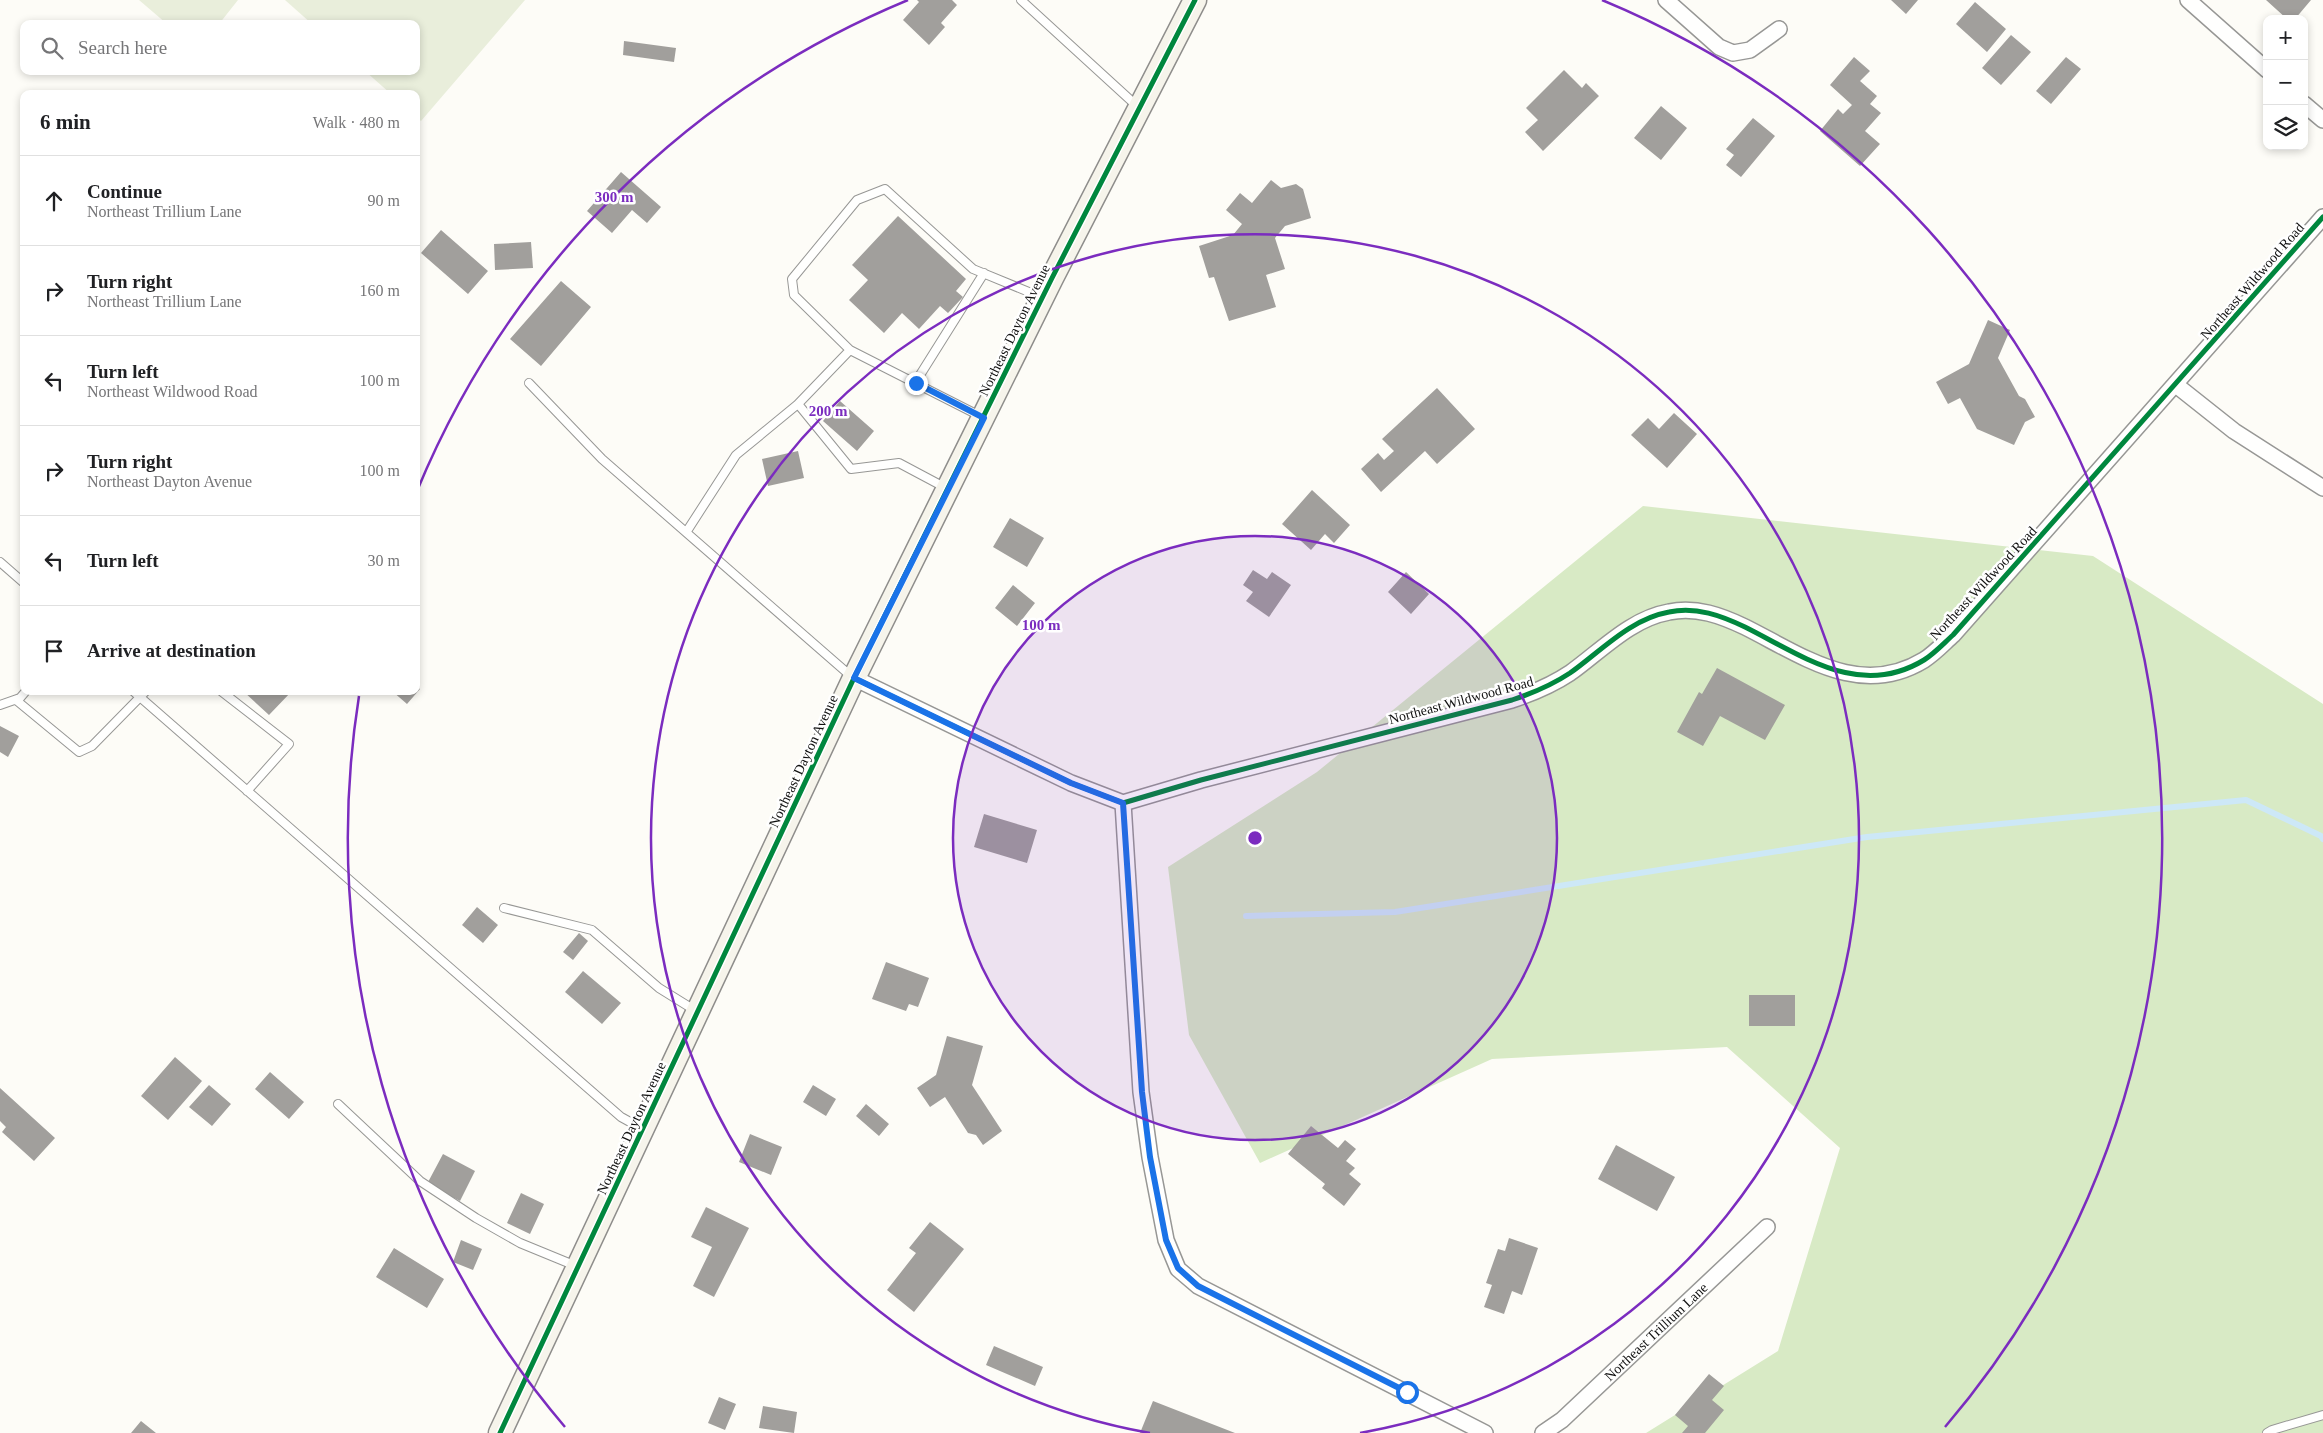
<!DOCTYPE html>
<html lang="en">
<head>
<meta charset="utf-8">
<style>
  body { margin:0; font-family:Georgia,serif; background:#f6f6f6; color:#202124 }
  .controls { position:absolute; right:15px; top:15px; display:grid; overflow:hidden; border-radius:10px; box-shadow:0 2px 8px #0003 }
  .controls button { width:45px; height:45px; display:grid; place-items:center; padding:0; border:0; border-bottom:1px solid #e0e0e0; background:#fff; color:#202124; font:25px sans-serif }
  .stop { position:absolute; width:15px; height:15px; margin:-11px; border:4px solid #1a73e8; border-radius:50%; background:#fff }
  .stop.end { background:#1a73e8; border-color:#fff; box-shadow:0 1px 5px #0008 }
  .list { margin:0; padding:0; list-style:none }
  h2 { display:flex; justify-content:space-between; align-items:center; height:65px; margin:0; padding:0 20px; font-size:21px }
  h2 small { font-size:16px; font-weight:400; color:#757577 }
  .list li { display:grid; grid-template-columns:32px 1fr auto; gap:15px; align-items:center; box-sizing:border-box; height:90px; padding:0 20px; border-top:1px solid #e0e0e0 }
  .list b { display:block; font-size:19px; white-space:nowrap }
  .list p { margin:0; font-size:16px; white-space:nowrap; color:#757577 }
  .list em { font-size:16px; font-style:normal; color:#757577 }
  .icon { flex:none; width:28px; height:28px; fill:none; stroke:currentColor; stroke-width:2; stroke-linecap:round; stroke-linejoin:round }
  .map { position:relative; flex:none; width:2323px; height:1433px; overflow:hidden }
  .search { position:absolute; background:#fff; box-shadow:0 2px 8px #0003; left:20px; top:20px; width:400px; height:55px; display:flex; align-items:center; gap:12px; box-sizing:border-box; padding:0 18px; border-radius:10px; color:#757577; font-size:19px }
  .panel { position:absolute; background:#fff; box-shadow:0 2px 8px #0003; left:20px; top:90px; width:400px; height:605px; border-radius:10px }
  .map>svg:first-child { display:block }
  .forest { fill:#d8eac5 }
  .cemetery { fill:#e9eedb }
  .lines { fill:none; stroke-linecap:round; stroke-linejoin:round }
  .stream { stroke:#cde8f7; stroke-width:6 }
  .building { fill:#a19f9c }
  .lane-casing { stroke:#979795; stroke-width:10 }
  .street-casing { stroke:#979795; stroke-width:18 }
  .secondary-casing { stroke:#8e8d8b; stroke-width:25 }
  .lane { stroke:#fffffe; stroke-width:8 }
  .street { stroke:#fffffe; stroke-width:15 }
  .secondary { stroke:#f6f4eb; stroke-width:22 }
  .cycleway-casing { stroke:#fff; stroke-width:8 }
  .cycleway { stroke:#00873e; stroke-width:5 }
  .route { stroke:#1a73e8; stroke-width:6 }
  .ring { fill:none; stroke:#7b2cbf; stroke-width:2.5 }
  .labels { text-anchor:middle; stroke-width:5; stroke-linejoin:round; paint-order:stroke }
  .street-label { font-size:14px; fill:#111; stroke:#fff }
  .centre { fill:#7b2cbf; stroke:#fff; stroke-width:2.5 }
  .ring-label { font-size:15px; text-anchor:middle; font-weight:bold; fill:#7b2cbf; stroke:#fff; stroke-width:5; stroke-linejoin:round; paint-order:stroke }
</style>
</head>
<body>
<div class="map">
<svg width="2323" height="1433" viewBox="0 0 2323 1433">
  <rect width="100%" height="100%" fill="#fdfcf7"/>
  <path class="forest" d="M1643,506L2093,556L2323,704V1433H1646L1778,1351L1840,1148L1727,1047L1492,1059L1260,1163L1189,1035L1168,867L1317,772Z"/>
  <path class="cemetery" d="M139,0H238L219,24H167Z
    M285,0H525L421,121L416,117V94H391L365,71H416V24H312Z"/>
  <g class="lines">
    <path class="stream" d="M1246,916L1395,912L1867,837L2246,800L2321,836L2323,839"/>
  </g>
  <path class="building" d="M917,0H952L957,5L941,23L945,27L929,45L903,20L919,2Z
    M1891,0H1918L1906,14Z
    M2266,0H2311L2295,19H2287Z
    M1975,2L2006,29L1987,52L1956,24Z
    M2011,35L2031,52L2001,85L1982,68Z
    M624,41L676,48L674,62L623,55Z
    M1854,57L1870,71L1860,81L1877,96L1870,104L1881,113L1865,131L1880,144L1860,166L1820,131L1838,109L1843,114L1852,105L1830,85Z
    M2066,57L2081,69L2051,104L2036,91Z
    M1564,70L1582,88L1586,83L1599,96L1543,151L1525,132L1538,120L1526,108Z
    M1661,106L1687,128L1661,160L1634,138Z
    M1753,118L1775,136L1741,177L1726,165L1734,155L1726,149Z
    M621,172L661,207L647,223L632,210L612,233L587,211Z
    M1271,180L1281,188L1296,184L1303,189L1311,218L1285,226L1275,238L1285,269L1266,275L1276,307L1229,321L1214,277L1209,278L1199,246L1233,235L1242,224L1226,210L1240,193L1252,203Z
    M898,216L966,279L956,291L963,297L948,313L940,306L919,329L902,313L884,333L849,300L868,280L852,265Z
    M441,230L488,271L468,294L421,253Z
    M531,242L533,268L495,270L494,244Z
    M561,281L591,307L541,366L510,339Z
    M1988,320L2010,330L1998,358L2019,396L2025,399L2035,417L2025,422L2014,445L1977,429L1960,398L1948,404L1936,382L1969,364Z
    M1437,388L1475,429L1437,464L1425,451L1381,492L1361,469L1378,453L1384,460L1394,451L1382,439Z
    M840,401L874,431L857,451L823,421Z
    M1674,413L1697,434L1667,468L1631,435L1648,418L1659,429Z
    M798,451L804,478L768,486L762,459Z
    M1312,490L1350,525L1334,543L1325,534L1311,550L1282,524Z
    M1010,518L1044,538L1027,567L993,547Z
    M1253,570L1267,579L1272,572L1291,585L1269,617L1246,601L1253,592L1243,585Z
    M1406,572L1429,594L1411,614L1388,592Z
    M1013,585L1035,603L1017,626L995,608Z
    M1717,668L1785,705L1765,740L1720,716L1703,746L1677,732L1699,692L1702,694Z
    M416,686L420,689L407,704L392,691H416Z
    M243,691H292L269,715Z
    M0,726L19,736L8,757L0,752Z
    M984,814L1037,830L1027,863L974,847Z
    M477,907L498,925L483,943L462,925Z
    M579,933L588,941L573,960L563,952Z
    M886,962L929,978L918,1007L909,1004L906,1011L872,999Z
    M583,971L621,1003L602,1024L565,992Z
    M1749,995H1795V1026H1749Z
    M947,1036L983,1046L972,1085L1002,1131L983,1145L976,1135L968,1133L945,1097L930,1107L917,1088L936,1075Z
    M175,1057L202,1081L168,1120L141,1096Z
    M270,1072L304,1102L289,1119L255,1089Z
    M209,1085L231,1104L212,1126L189,1107Z
    M813,1085L836,1099L826,1116L803,1102Z
    M0,1088L55,1138L34,1161L2,1132L6,1127L0,1121Z
    M866,1104L889,1124L879,1136L856,1116Z
    M1311,1126L1338,1148L1345,1140L1356,1149L1346,1161L1355,1168L1349,1174L1361,1184L1344,1206L1322,1188L1325,1184L1288,1154Z
    M750,1134L782,1147L771,1175L739,1162Z
    M1616,1145L1675,1177L1657,1211L1598,1179Z
    M443,1154L475,1171L460,1201L427,1184Z
    M521,1193L544,1204L530,1234L507,1223Z
    M706,1207L749,1228L714,1297L693,1286L712,1247L691,1237Z
    M930,1222L964,1249L914,1312L887,1290L916,1253L909,1248Z
    M1509,1238L1538,1248L1522,1295L1512,1291L1504,1314L1484,1307L1492,1285L1486,1283L1498,1249L1505,1251Z
    M461,1240L482,1249L473,1270L453,1262Z
    M394,1248L444,1279L427,1308L376,1277Z
    M994,1346L1043,1367L1035,1386L986,1365Z
    M1709,1374L1724,1386L1712,1400L1724,1410L1705,1433H1682L1688,1426L1675,1415Z
    M719,1397L736,1404L725,1430L708,1423Z
    M1153,1401L1235,1433H1140Z
    M763,1406L797,1412L794,1433L759,1428Z
    M141,1421L156,1433H131Z"/>
  <g class="lines">
    <defs>
      <path id="lane" d="M1021,0L1138,107
        M850,350L794,295L792,279L857,200L885,189L973,269L1041,297
        M529,383L602,459L852,677
        M915,383L984,273
        M946,488L899,463L851,469L798,404L850,350L982,417
        M687,531L736,455L798,404
        M0,562L24,583
        M133,691L621,1117L641,1128
        M221,691L289,744L247,791
        M16,700L79,752L92,746L146,691
        M0,705L20,698L26,691
        M504,908L592,930L659,988L696,1011
        M338,1104L420,1181L476,1218L520,1243L576,1266
        M2267,1433L2272,1430L2323,1415"/>
      <g id="street">
        <path d="M1666,0L1719,47L1733,53L1750,50L1779,29"/>
        <path d="M2188,0L2267,70"/>
        <path d="M2304,104L2323,120"/>
        <path d="M2176,385L2234,431L2323,488"/>
        <path d="M854,678L1071,783L1123,803L1201,780L1512,700C1533,693 1552,685 1570,673C1601,651 1630,619 1669,612C1696,606 1722,616 1745,627C1803,656 1860,699 1924,660C1935,653 1944,643 1953,635L2323,217"/>
        <path d="M1123,803L1141,1092L1150,1157L1166,1240L1178,1269L1198,1286L1485,1433"/>
        <path id="s1" d="M1543,1433L1562,1420L1767,1227"/>
      </g>
      <path id="secondary" d="M500,1433L854,678L1052,278L1195,0"/>
    </defs>
    <use href="#lane" class="lane-casing"/>
    <use href="#street" class="street-casing"/>
    <use href="#secondary" class="secondary-casing"/>
    <use href="#lane" class="lane"/>
    <use href="#street" class="street"/>
    <use href="#secondary" class="secondary"/>
    <defs>
      <path id="cycleway" d="M854,678L1071,783L1123,803L1201,780L1512,700C1533,693 1552,685 1570,673C1601,651 1630,619 1669,612C1696,606 1722,616 1745,627C1803,656 1860,699 1924,660C1935,653 1944,643 1953,635L2323,217
        M500,1433L854,678L1052,278L1195,0"/>
    </defs>
    <use href="#cycleway" class="cycleway-casing"/>
    <use href="#cycleway" class="cycleway"/>
  </g>
  <g class="lines">
    <path class="route" d="M916,383L984,418L854,678L1071,783L1123,803L1142,1092L1150,1157L1166,1240L1178,1268L1198,1286L1407,1392"/>
  </g>
  <circle cx="1255" cy="838" r="302" fill="#7b2cbf" fill-opacity=".12"/>
  <g class="ring">
    <circle cx="1255" cy="838" r="302"/>
    <path d="M1150 1433A604 604 0 1 1 1360 1433"/>
    <path d="M565 1427A907 907 0 0 1 359 696M417 491A907 907 0 0 1 908 0M1602 0A907 907 0 0 1 1945 1427"/>
  </g>
  <g class="labels">
    <g class="street-label">
      <text transform="translate(2252 281) rotate(-49)" y="5">Northeast Wildwood Road</text>
      <text transform="translate(1014 330) rotate(-64)" y="5">Northeast Dayton Avenue</text>
      <text transform="translate(1983 583) rotate(-47)" y="5">Northeast Wildwood Road</text>
      <text transform="translate(1461 700) rotate(-15)" y="5">Northeast Wildwood Road</text>
      <text transform="translate(803 761) rotate(-65)" y="5">Northeast Dayton Avenue</text>
      <text transform="translate(631 1128) rotate(-65)" y="5">Northeast Dayton Avenue</text>
      <text dy="5" stroke="none"><textPath href="#s1" startOffset="152">Northeast Trillium Lane</textPath></text>
    </g>
  </g>
  <circle cx="1255" cy="838" r="8" class="centre"/>
  <g class="ring-label">
    <text x="614" y="202">300 m</text>
    <text x="828" y="416">200 m</text>
    <text x="1041" y="630">100 m</text>
  </g>
</svg>
<div class="controls">
<button>+</button>
<button>−</button>
<button><svg class="icon" aria-label="layers" viewBox="0 0 24 24"><path d="M12 4l9 5-9 5-9-5zM3 14l9 5 9-5"/></svg></button>
</div>
<div class="stop" style="left:1407px;top:1392px"></div>
<div class="stop end" style="left:916px;top:383px"></div>
<div class="search"><svg class="icon" aria-label="search" viewBox="0 0 24 24"><circle cx="10" cy="10" r="6"/><path d="M15 15l6 6"/></svg>Search here</div>
<section class="panel">
<h2>6 min<small>Walk · 480 m</small></h2>
<ul class="list">
<li><svg class="icon" aria-label="ahead" viewBox="0 0 24 24"><path d="M12 20V5M6 11l6-6 6 6"/></svg><div><b>Continue</b><p>Northeast Trillium Lane</p></div><em>90 m</em></li>
<li><svg class="icon" aria-label="right" viewBox="0 0 24 24"><path d="M7 20v-9h11M14 6l5 5-5 5"/></svg><div><b>Turn right</b><p>Northeast Trillium Lane</p></div><em>160 m</em></li>
<li><svg class="icon" aria-label="left" viewBox="0 0 24 24"><path d="M17 20v-9H6M10 6l-5 5 5 5"/></svg><div><b>Turn left</b><p>Northeast Wildwood Road</p></div><em>100 m</em></li>
<li><svg class="icon" aria-label="right" viewBox="0 0 24 24"><path d="M7 20v-9h11M14 6l5 5-5 5"/></svg><div><b>Turn right</b><p>Northeast Dayton Avenue</p></div><em>100 m</em></li>
<li><svg class="icon" aria-label="left" viewBox="0 0 24 24"><path d="M17 20v-9H6M10 6l-5 5 5 5"/></svg><div><b>Turn left</b></div><em>30 m</em></li>
<li><svg class="icon" aria-label="arrive" viewBox="0 0 24 24"><path d="M6 21V4h12l-3 4 3 4H6"/></svg><div><b>Arrive at destination</b></div></li>
</ul>
</section>
</div>
</body>
</html>
